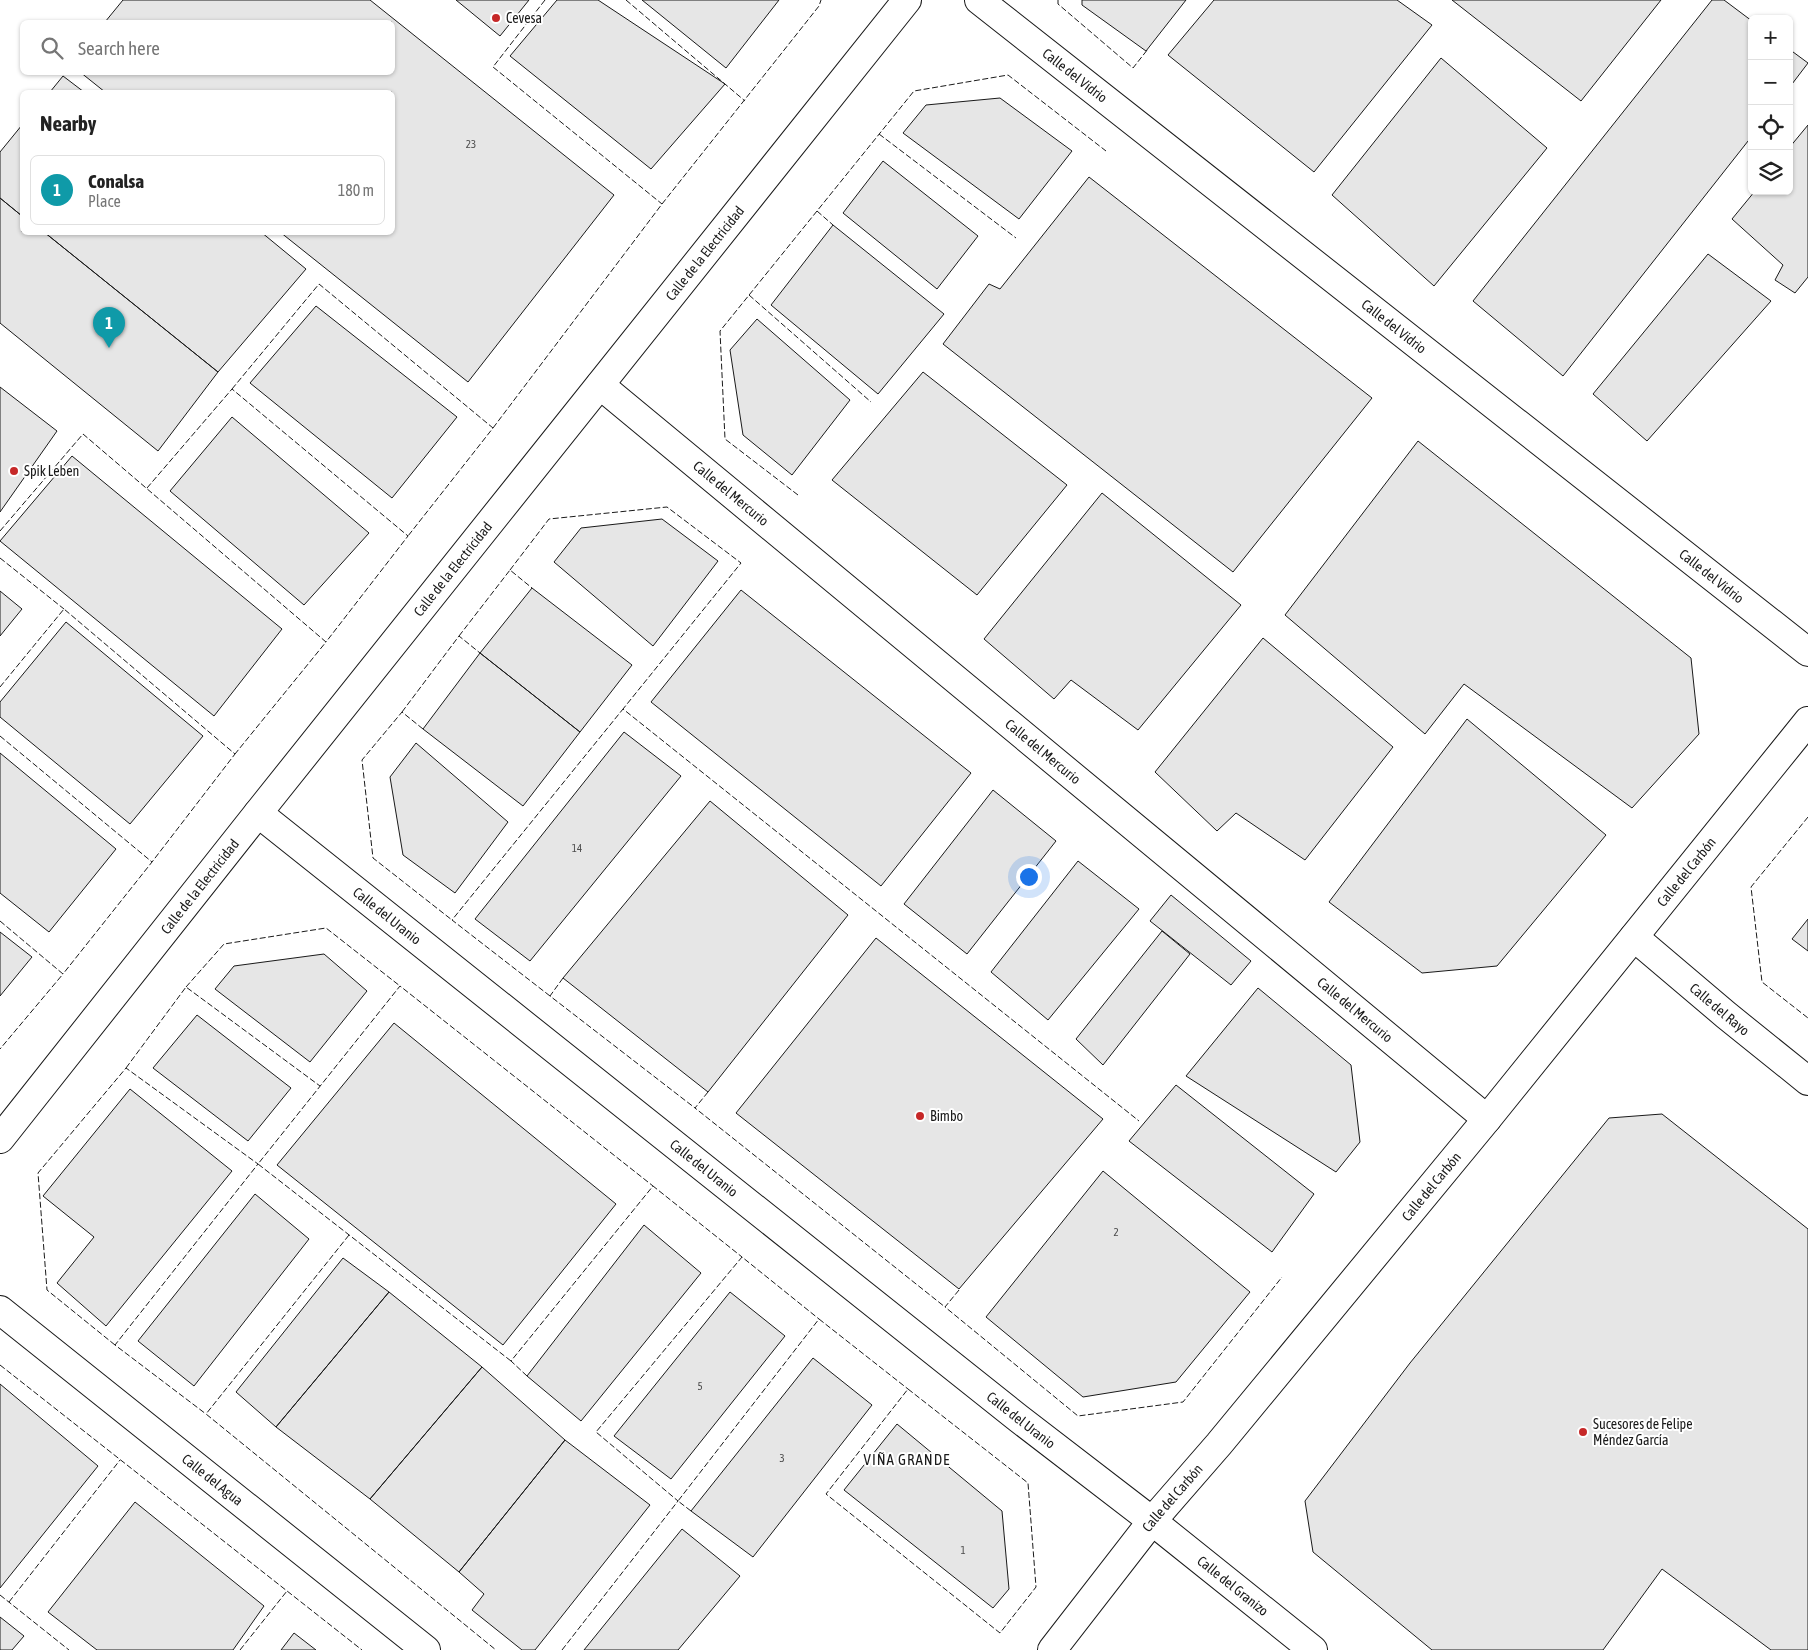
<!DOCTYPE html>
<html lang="en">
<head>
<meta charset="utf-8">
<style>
  body { margin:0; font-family:"Asap Condensed",sans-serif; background:#f2f2f2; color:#222 }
  .controls { position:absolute; right:15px; top:15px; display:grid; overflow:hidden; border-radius:8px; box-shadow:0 1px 4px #0004 }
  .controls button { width:45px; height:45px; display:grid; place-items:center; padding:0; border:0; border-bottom:1px solid #e0e0e0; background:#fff; color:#222; font:25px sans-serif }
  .you { position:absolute; left:1028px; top:876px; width:18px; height:18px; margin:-12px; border:4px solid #fff; border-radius:50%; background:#1a73e8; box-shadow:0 0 0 8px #1a73e833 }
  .badge { display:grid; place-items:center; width:32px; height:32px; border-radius:50%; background:#c62828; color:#fff; font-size:16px; font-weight:700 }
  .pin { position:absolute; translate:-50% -41px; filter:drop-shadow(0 1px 2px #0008) }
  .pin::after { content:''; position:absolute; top:26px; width:18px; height:15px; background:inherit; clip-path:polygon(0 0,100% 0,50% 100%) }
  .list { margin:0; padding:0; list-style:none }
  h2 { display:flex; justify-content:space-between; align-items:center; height:65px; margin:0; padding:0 20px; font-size:21px }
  h2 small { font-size:16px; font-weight:400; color:#767676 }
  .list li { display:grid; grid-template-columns:32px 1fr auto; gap:15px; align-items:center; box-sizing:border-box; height:70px; margin:0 10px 10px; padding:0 10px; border:1px solid #e0e0e0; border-radius:8px }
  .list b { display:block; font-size:19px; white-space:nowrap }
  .list p { margin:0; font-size:16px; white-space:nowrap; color:#767676 }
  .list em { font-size:16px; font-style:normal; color:#767676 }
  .icon { flex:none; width:28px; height:28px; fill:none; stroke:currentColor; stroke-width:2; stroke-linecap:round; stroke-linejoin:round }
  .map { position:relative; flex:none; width:1808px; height:1650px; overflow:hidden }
  .search { position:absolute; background:#fff; box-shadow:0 1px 4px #0004; left:20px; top:20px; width:375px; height:55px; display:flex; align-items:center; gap:12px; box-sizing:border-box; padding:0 18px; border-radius:8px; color:#767676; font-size:19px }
  .panel { position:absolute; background:#fff; box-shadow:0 1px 4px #0004; left:20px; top:90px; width:375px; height:145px; border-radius:8px }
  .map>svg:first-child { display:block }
  .building { fill:#e6e6e6; stroke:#1a1a1a }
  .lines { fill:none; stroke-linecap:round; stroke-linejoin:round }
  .minor-casing { stroke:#1a1a1a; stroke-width:30 }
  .minor { stroke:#fff; stroke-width:28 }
  .fence { stroke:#1a1a1a; stroke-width:1; stroke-dasharray:6 2.5; stroke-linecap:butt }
  .poi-dot { fill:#c62828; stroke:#fff; stroke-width:2 }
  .labels { text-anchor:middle; stroke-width:4; stroke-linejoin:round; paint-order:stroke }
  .number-label { font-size:11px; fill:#4d4d4d }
  .poi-label { font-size:14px; fill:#1a1a1a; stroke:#fff; text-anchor:start }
  .street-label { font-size:14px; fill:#1a1a1a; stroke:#fff }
  .neighbourhood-label { font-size:15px; letter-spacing:1px; fill:#1a1a1a; stroke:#fff }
</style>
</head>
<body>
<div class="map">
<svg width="1808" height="1650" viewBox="0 0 1808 1650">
  <rect width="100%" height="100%" fill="#fff"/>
  <path class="building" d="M123,0H370L614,195L468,382L280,232H392V92H105L80,72H392V22H105Z
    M456,0H529L500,36Z
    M557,0H598L725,84L651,169L510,56Z
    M642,0H779L726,68Z
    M1082,0H1186L1146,51L1082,5Z
    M1214,0H1397L1432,25L1314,172L1168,55Z
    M1452,0H1661L1581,101Z
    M1712,0H1724L1752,21V136L1563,376L1473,301Z
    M1789,49L1808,63L1789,88Z
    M1441,58L1547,148L1434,286L1332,195Z
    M63,76L84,92H50Z
    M1000,98L1072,151L1019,219L903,133L926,105Z
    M22,125V216L0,198V152Z
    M1808,125V277L1795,293L1775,280L1783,265L1732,219L1755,191H1789V148Z
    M883,161L978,236L937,289L843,213Z
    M1089,177L1372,398L1233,572L943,344L989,284L1000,289Z
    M0,198L22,216V232H44L218,372L158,451L0,323Z
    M833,225L944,314L878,394L771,305Z
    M44,232H261L306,269L218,372Z
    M1708,254L1771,301L1647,441L1593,394Z
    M316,306L457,417L392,498L250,383Z
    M757,319L850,400L792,475L743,435L730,350Z
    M923,372L1067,485L977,595L832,480Z
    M0,387L57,431L0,512Z
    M232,417L369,533L304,605L170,491Z
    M1418,441L1691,658L1699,734L1632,808L1464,684L1425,734L1285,615Z
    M72,456L282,629L214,716L0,541Z
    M1102,493L1241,605L1138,730L1071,680L1054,699L984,639Z
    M662,519L718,561L653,646L554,562L581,528Z
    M532,588L632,665L580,732L480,653Z
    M741,590L971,773L881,886L651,702Z
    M0,591L22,609L0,636Z
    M66,622L203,736L130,824L0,717V702Z
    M1263,638L1393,747L1305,860L1236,813L1217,831L1155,772Z
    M480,653L580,732L523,806L423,729Z
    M1467,719L1606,835L1497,966L1422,973L1329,902Z
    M624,732L681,776L530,961L475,919Z
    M416,743L508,822L455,893L403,855L390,777Z
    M0,753L116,849L49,932L0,893Z
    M993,790L1056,841L967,954L904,904Z
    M710,801L848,915L708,1092L563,978Z
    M1078,861L1139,909L1048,1020L991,972Z
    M1171,895L1251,961L1231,985L1150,921Z
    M1808,919V951L1792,939Z
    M1162,931L1190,954L1103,1065L1076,1039Z
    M0,932L32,957L0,996Z
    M876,938L1103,1119L959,1289L736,1113Z
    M324,954L367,991L310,1062L215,989L234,966Z
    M1258,988L1351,1065L1360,1142L1336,1172L1186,1076Z
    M197,1015L291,1088L248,1141L153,1068Z
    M394,1023L616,1204L503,1345L277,1165Z
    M1176,1085L1314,1194L1272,1252L1129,1141Z
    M130,1089L232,1171L106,1326L57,1283L94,1237L43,1196Z
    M1662,1114L1808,1229V1650H1771L1662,1569L1603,1650H1432L1313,1552L1305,1501L1410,1363L1609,1118Z
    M1103,1171L1250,1292L1176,1382L1083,1397L986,1317Z
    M255,1194L309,1239L194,1386L138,1341Z
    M644,1225L701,1273L581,1421L527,1376Z
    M343,1258L389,1292L276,1427L236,1392Z
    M389,1292L482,1367L370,1499L276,1427Z
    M730,1292L785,1336L671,1479L614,1436Z
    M813,1358L872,1405L753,1557L691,1511Z
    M482,1367L565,1440L459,1572L370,1499Z
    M0,1384L98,1466L0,1588Z
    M897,1424L1002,1511L1009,1589L993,1608L844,1490Z
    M565,1440L650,1505L535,1650H522L472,1610L484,1594L459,1572Z
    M135,1502L264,1606L233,1650H97L48,1612Z
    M682,1529L740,1576L678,1650H584Z
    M0,1617L24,1636L12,1650H0Z
    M294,1633L316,1650H281Z"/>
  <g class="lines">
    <defs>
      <g id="minor">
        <path id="s1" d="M979,0L1808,652"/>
        <path id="s2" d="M600,385L1487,1119"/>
        <path id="s3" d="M258,813L1018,1418L1152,1521L1313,1650"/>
        <path id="s4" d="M1634,937L1726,1015L1808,1081"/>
        <path id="s5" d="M0,1139L258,813L907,0"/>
        <path id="s6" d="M0,1310L426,1650"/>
        <path id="s7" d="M1052,1650L1152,1521L1219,1444L1487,1119L1808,721"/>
      </g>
    </defs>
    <use href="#minor" class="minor-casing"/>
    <use href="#minor" class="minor"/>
    <path class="fence" d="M545,0L493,67L662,204
      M626,0L745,101
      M1058,0V4L1133,68L1148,49
      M879,134L1016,238
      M817,211L833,225
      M749,295L871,402
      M232,389L319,284L493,428L408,536
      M493,428L662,204L819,6L821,0
      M147,488L232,389L408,536L326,642
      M798,495L725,439L720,331L914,91L1008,75L1106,151
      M0,531L83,434L326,642L235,754
      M0,558L64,609
      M510,570L549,519L667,507L741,563L623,709
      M459,636L510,570L532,588
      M0,687L64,609L235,754L152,862
      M402,712L459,636L480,653
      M423,729L402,712L362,760L373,858L452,920
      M0,736L152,862L63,974
      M1808,817L1751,887L1762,982L1808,1018
      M0,921L63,974L0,1049
      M563,978L550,996L695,1108
      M186,987L224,944L326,928L400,986
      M550,996L452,920L623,709L1139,1121
      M126,1068L186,987L320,1086
      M708,1092L695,1108L945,1307
      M349,1235L206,1414L496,1650
      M959,1290L945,1307L1078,1416L1183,1402L1282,1277
      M115,1345L47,1290L38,1173L126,1068L258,1164L115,1345L206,1414
      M511,1361L258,1164L400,986L653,1186
      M0,1365L362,1650
      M527,1376L511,1361L653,1186L742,1257
      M908,1389L1028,1483L1036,1587L1000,1633L826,1494Z
      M691,1511L678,1501L819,1319L908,1389
      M0,1595L69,1650
      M9,1602L120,1460
      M240,1650L287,1591
      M562,1650L678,1501L596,1432L742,1257L819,1319"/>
  </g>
  <g class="poi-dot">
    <circle cx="496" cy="18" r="5"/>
    <circle cx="14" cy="471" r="5"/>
    <circle cx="920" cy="1116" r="5"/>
    <circle cx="1583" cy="1432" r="5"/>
  </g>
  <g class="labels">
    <g class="number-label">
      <text x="471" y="148">23</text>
      <text x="577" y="852">14</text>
      <text x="1116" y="1236">2</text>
      <text x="700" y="1390">5</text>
      <text x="782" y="1462">3</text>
      <text x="963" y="1554">1</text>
    </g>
    <g class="poi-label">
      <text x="506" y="23">Cevesa</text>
      <text x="24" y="476">Spik Leben</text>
      <text x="930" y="1121">Bimbo</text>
      <text x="1593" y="1429">Sucesores de Felipe<tspan x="1593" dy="16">Méndez García</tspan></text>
    </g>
    <g class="street-label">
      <text dy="5" stroke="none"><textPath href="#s1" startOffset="122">Calle del Vidrio</textPath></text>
      <text dy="5" stroke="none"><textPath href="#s5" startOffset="1132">Calle de la Electricidad</textPath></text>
      <text dy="5" stroke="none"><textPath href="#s1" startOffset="528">Calle del Vidrio</textPath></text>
      <text dy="5" stroke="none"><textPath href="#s2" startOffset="170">Calle del Mercurio</textPath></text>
      <text dy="5" stroke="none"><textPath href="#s5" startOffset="728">Calle de la Electricidad</textPath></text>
      <text dy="5" stroke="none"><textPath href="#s1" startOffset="932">Calle del Vidrio</textPath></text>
      <text dy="5" stroke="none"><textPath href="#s2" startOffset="575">Calle del Mercurio</textPath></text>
      <text dy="5" stroke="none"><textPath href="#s7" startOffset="1004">Calle del Carbón</textPath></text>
      <text dy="5" stroke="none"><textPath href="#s5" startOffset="322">Calle de la Electricidad</textPath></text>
      <text dy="5" stroke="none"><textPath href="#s3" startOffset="165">Calle del Uranio</textPath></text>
      <text dy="5" stroke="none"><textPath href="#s2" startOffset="980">Calle del Mercurio</textPath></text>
      <text dy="5" stroke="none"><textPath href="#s4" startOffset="112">Calle del Rayo</textPath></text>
      <text dy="5" stroke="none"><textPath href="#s3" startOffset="570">Calle del Uranio</textPath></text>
      <text dy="5" stroke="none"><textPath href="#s7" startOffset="599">Calle del Carbón</textPath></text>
      <text dy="5" stroke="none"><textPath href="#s3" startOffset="975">Calle del Uranio</textPath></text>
      <text dy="5" stroke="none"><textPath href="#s6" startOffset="272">Calle del Agua</textPath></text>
      <text dy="5" stroke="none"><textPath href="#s7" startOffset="194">Calle del Carbón</textPath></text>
      <text dy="5" stroke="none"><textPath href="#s3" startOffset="1244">Calle del Granizo</textPath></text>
    </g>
    <g class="neighbourhood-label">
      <text x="907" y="1465">VIÑA GRANDE</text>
    </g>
  </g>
</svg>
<div class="controls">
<button>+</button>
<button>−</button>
<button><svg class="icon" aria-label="locate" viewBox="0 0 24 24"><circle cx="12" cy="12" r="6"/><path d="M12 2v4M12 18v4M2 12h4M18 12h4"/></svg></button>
<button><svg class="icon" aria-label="layers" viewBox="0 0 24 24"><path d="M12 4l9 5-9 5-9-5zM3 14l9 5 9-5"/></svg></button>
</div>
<div class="you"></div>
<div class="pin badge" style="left:109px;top:348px;background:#0f9aa8">1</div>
<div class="search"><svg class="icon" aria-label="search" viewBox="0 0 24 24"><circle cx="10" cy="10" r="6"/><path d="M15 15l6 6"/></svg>Search here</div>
<section class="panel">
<h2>Nearby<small></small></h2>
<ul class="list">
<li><span class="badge" style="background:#0f9aa8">1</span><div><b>Conalsa</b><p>Place</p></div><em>180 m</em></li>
</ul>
</section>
</div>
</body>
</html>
